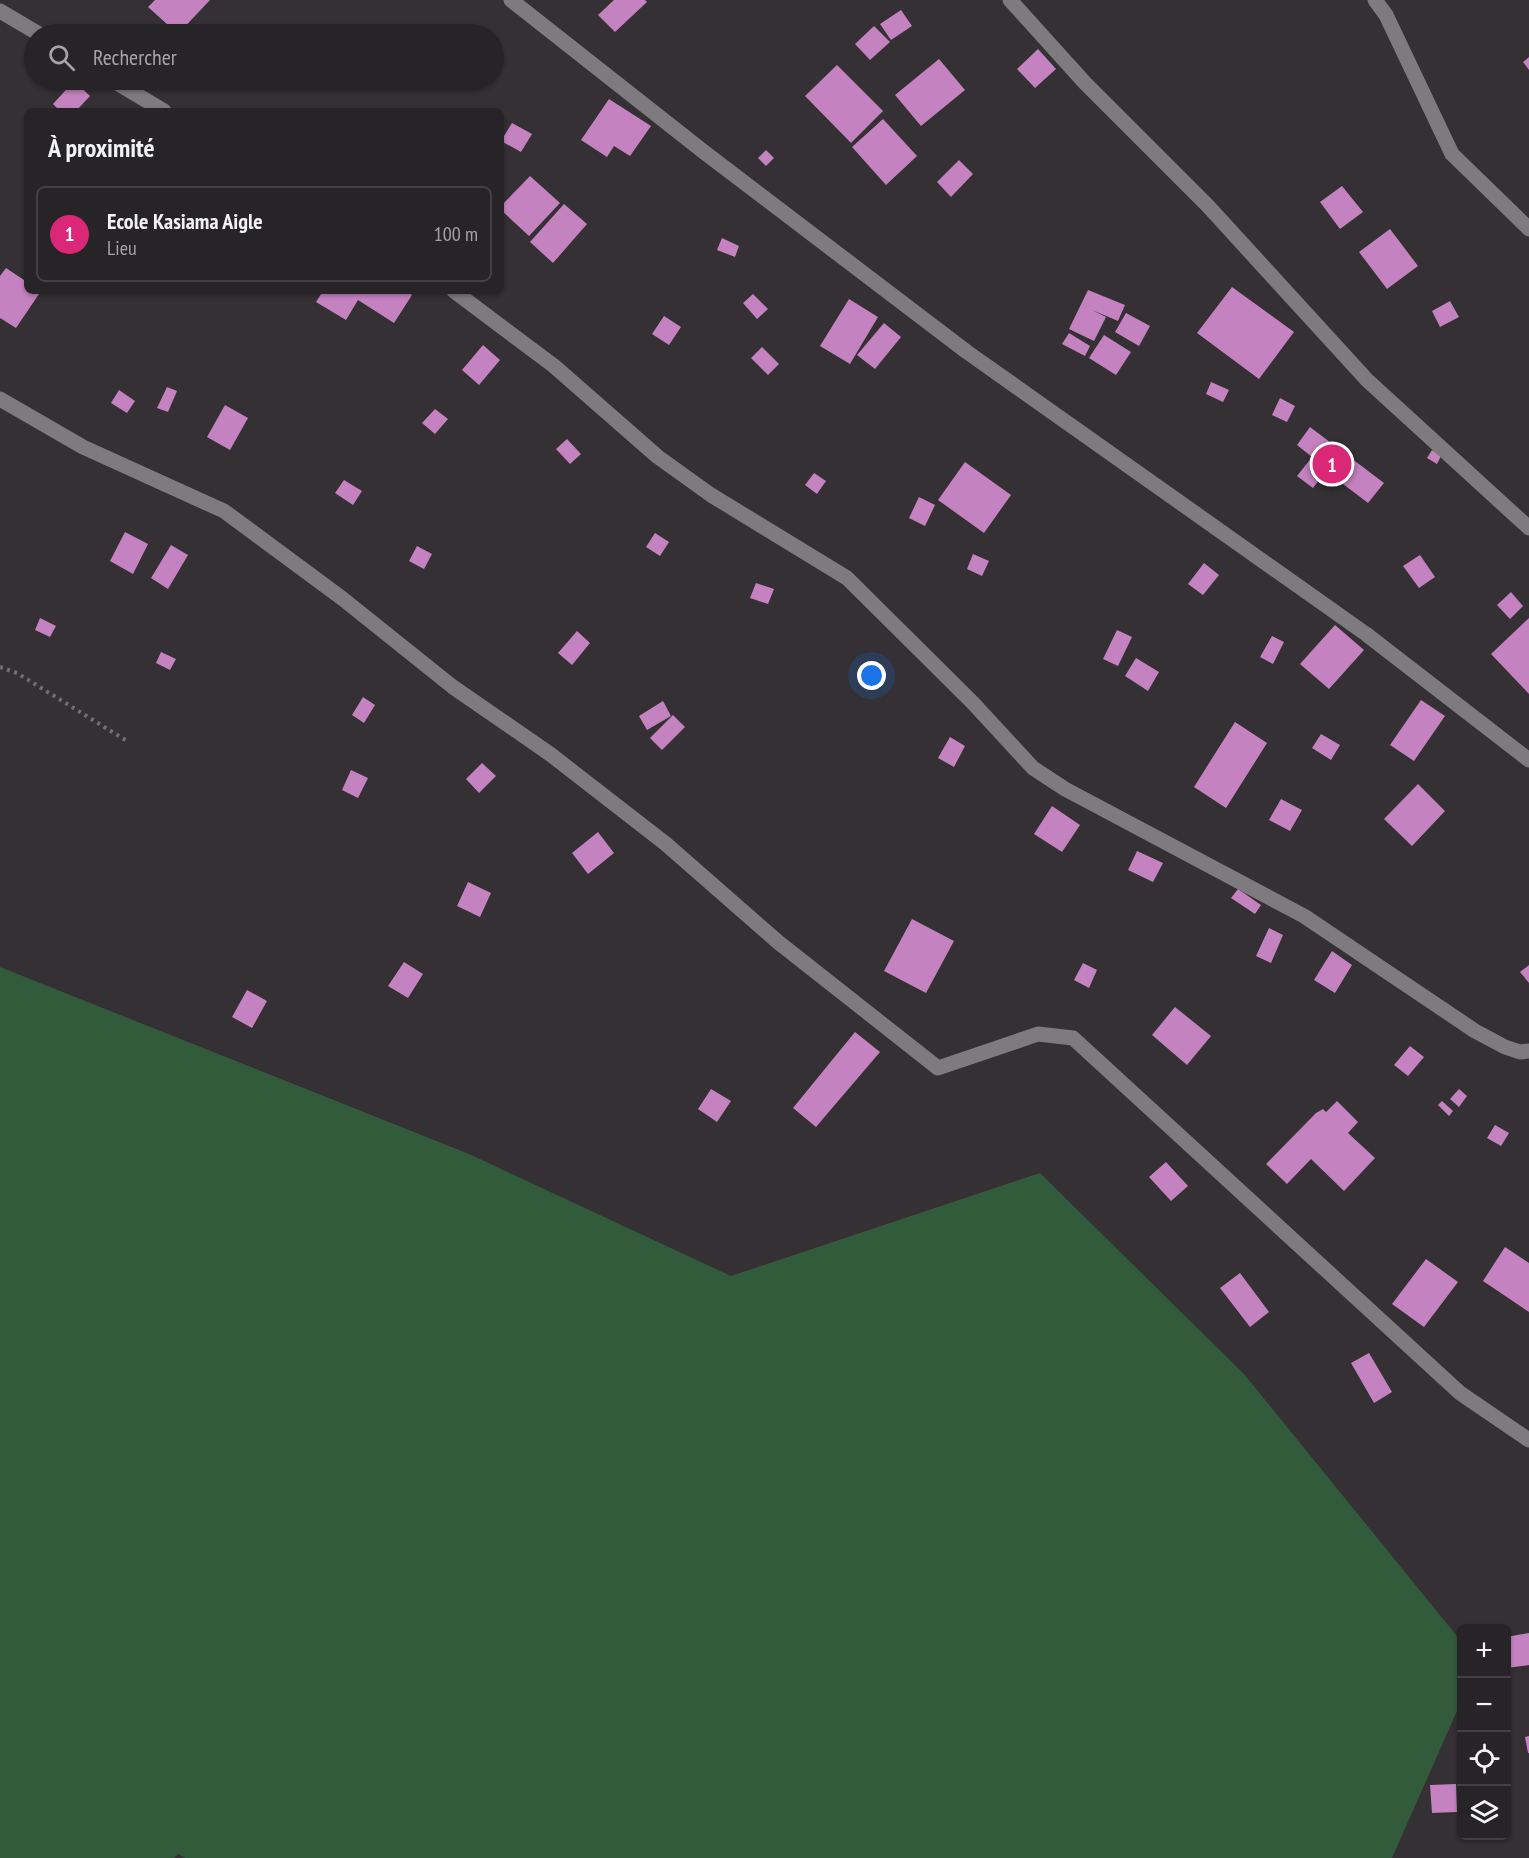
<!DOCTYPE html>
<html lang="fr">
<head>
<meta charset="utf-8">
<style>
  body { margin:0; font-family:"PT Sans Narrow",sans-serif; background:#333033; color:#f1f3f6 }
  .controls { position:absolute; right:18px; bottom:18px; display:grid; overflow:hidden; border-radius:9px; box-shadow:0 2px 4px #0004 }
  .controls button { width:54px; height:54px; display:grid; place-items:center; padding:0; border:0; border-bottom:2px solid #434144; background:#272427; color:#f1f3f6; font:30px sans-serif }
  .you { position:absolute; left:872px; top:676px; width:21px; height:21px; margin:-15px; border:4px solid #fff; border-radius:50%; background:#1a73e8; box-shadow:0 0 0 9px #1a73e833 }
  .badge { display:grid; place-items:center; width:39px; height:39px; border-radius:50%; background:#db2777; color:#fff; font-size:20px; font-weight:700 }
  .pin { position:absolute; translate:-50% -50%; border:3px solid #fff; box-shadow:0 2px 6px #0006 }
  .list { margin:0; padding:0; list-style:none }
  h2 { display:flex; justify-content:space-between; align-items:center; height:78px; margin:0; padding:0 24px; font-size:26px }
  h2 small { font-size:20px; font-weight:400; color:#a4a4a7 }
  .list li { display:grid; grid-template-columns:39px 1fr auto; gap:18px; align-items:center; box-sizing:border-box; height:96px; margin:0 12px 12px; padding:0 12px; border:2px solid #434144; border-radius:9px }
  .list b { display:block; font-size:22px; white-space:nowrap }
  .list p { margin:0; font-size:20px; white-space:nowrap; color:#a4a4a7 }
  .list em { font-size:20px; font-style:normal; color:#a4a4a7 }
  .icon { flex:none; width:33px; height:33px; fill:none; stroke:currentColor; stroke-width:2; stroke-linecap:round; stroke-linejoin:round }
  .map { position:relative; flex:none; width:1529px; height:1858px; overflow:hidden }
  .search { position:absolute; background:#272427; box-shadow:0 2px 4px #0004; left:24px; top:24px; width:480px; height:66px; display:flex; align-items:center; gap:15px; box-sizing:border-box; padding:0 21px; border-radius:33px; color:#a4a4a7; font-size:22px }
  .panel { position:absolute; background:#272427; box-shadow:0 2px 4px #0004; left:24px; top:108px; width:480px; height:186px; border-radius:9px }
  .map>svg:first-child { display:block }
  .green { fill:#315b3b }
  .building { fill:#c482c1 }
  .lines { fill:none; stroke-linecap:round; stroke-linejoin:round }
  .path { stroke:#726f72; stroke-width:4; stroke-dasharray:3 4.5; stroke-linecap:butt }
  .minor { stroke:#7d7b7d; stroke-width:15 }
</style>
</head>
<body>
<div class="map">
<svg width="1529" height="1858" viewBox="0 0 1529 1858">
  <rect width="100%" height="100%" fill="#343034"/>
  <path class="green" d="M0,967L469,1154L731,1276L1040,1173L1244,1374L1461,1641V1702L1392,1858H185L178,1854L174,1858H0Z"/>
  <path class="building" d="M155,0H210L178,34L148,7Z
    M614,0H645L647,2L615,32L598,15Z
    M901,10L912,26L891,40L880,24Z
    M874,26L890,42L870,60L855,44Z
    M1038,49L1056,69L1035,88L1017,69Z
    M1529,57V70L1523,62Z
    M939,59L965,90L921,126L895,95Z
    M837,65L883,111L851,143L805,96Z
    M74,81L90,96L76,111H60L53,104Z
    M609,99L651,126L630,156L614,146L607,157L581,140Z
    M883,119L917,156L886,185L852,147Z
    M512,123L532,134L521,152L501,141Z
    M766,150L774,158L766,166L758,158Z
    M959,160L973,174L951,197L937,182Z
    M530,176L560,203L529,236L501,210V206Z
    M1342,186L1363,212L1340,229L1320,202Z
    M564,204L587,224L553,263L530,242Z
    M1390,229L1418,266L1387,289L1359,252Z
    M722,238L739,246L735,257L717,250Z
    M6,268L27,282V291H41L16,328L0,318V276Z
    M1232,287L1294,332L1259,379L1197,333Z
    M1088,290L1125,305L1118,321L1092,310L1106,317L1094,341L1069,329Z
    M323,291H406L412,295L394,323L358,300L346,320L316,302Z
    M753,294L768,309L757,319L743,303Z
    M849,299L878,317L850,364L820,346Z
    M1450,301L1459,317L1440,327L1432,311Z
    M1126,313L1150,326L1139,346L1115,332Z
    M664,316L681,327L669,345L652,334Z
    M884,323L901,337L875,369L857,355Z
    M1069,333L1090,346L1085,356L1062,344Z
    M1104,335L1131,352L1116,375L1089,358Z
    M483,345L500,360L479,385L462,370Z
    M762,347L779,364L768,375L751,358Z
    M1211,382L1229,390L1223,402L1206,394Z
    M167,387L177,391L168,412L157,408Z
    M119,390L135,401L127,413L111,403Z
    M1280,398L1295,406L1287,422L1272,415Z
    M225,405L248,418L230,450L207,437Z
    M435,409L448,419L435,434L422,423Z
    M1310,427L1384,483L1368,503L1326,471L1313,488L1297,476L1312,457L1297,445Z
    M567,439L581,454L570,464L556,449Z
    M1432,450L1441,456L1437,464L1427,458Z
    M965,462L1011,495L984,533L938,500Z
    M814,473L826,481L817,494L805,485Z
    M344,480L362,491L353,505L335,493Z
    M919,497L935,505L925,526L909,518Z
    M125,532L148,544L133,574L110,561Z
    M655,533L669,542L660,556L646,547Z
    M171,545L188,555L168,589L151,578Z
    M417,546L432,554L424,569L409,561Z
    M973,554L989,561L982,576L967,569Z
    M1420,555L1435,577L1419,588L1403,566Z
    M1204,563L1219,575L1203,595L1188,584Z
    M756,583L774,589L768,604L750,598Z
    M1511,592L1523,606L1510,619L1497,605Z
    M40,618L56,626L50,637L35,630Z
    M1529,618V694L1491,654Z
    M1335,625L1364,650L1329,689L1300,664Z
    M1117,630L1132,637L1118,666L1103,659Z
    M577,631L590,643L572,665L558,653Z
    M1272,636L1284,642L1273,664L1260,657Z
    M161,652L176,659L170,670L156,663Z
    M1136,658L1159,672L1148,691L1125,676Z
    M363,697L375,705L364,723L352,715Z
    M1421,700L1445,716L1414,761L1390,745Z
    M663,701L671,716L647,730L639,716Z
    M673,715L685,727L662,750L650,738Z
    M1235,722L1267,743L1226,808L1194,787Z
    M1321,734L1340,745L1331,760L1312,748Z
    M950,737L965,746L954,767L938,758Z
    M482,763L496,776L479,793L466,779Z
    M351,770L368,778L358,798L342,790Z
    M1418,784L1445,811L1412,846L1384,819Z
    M1281,799L1302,810L1290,831L1269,820Z
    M1052,806L1080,825L1062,852L1034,834Z
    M598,832L614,853L588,874L572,853Z
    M1137,851L1163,863L1153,882L1128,870Z
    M468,882L491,893L480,917L457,906Z
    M1238,889L1261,905L1255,914L1231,898Z
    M912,919L954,941L926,993L884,971Z
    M1269,928L1283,935L1271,963L1256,956Z
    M1332,951L1352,965L1335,993L1314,980Z
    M404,962L423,974L408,998L388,986Z
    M1083,963L1097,970L1089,988L1074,980Z
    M1529,965V983L1520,972Z
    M247,990L267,1001L252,1028L232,1017Z
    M1175,1007L1211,1036L1187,1065L1152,1035Z
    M855,1032L880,1052L816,1127L793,1108Z
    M1410,1046L1424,1057L1408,1076L1394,1065Z
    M711,1089L731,1101L717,1122L698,1109Z
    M1459,1089L1467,1096L1459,1107L1450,1099Z
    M1337,1101L1358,1122L1348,1133L1375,1158L1344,1191L1311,1159L1287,1184L1266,1164L1316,1113L1323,1109L1326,1112Z
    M1442,1101L1453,1111L1449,1116L1438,1105Z
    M1495,1125L1509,1133L1501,1146L1487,1138Z
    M1166,1162L1188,1186L1171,1201L1149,1177Z
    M1505,1247L1529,1263V1312L1483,1281Z
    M1426,1259L1458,1282L1424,1327L1392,1304Z
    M1240,1273L1269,1312L1250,1327L1220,1288Z
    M1369,1353L1392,1392L1374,1403L1351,1363Z
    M1529,1633V1665L1506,1668V1637Z
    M1529,1736V1753H1528L1525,1737Z
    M1456,1784L1457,1812L1432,1813L1430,1785Z"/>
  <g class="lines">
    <path class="path" d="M0,667L17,673L127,741"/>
    <path class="minor" d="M511,0L704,152L967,352L1366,634L1529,760
      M1010,0L1085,83L1208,206L1367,380L1529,528
      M1375,0L1386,15L1452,154L1529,229
      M0,11L39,34
      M112,80L164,111
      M454,291L554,366L658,457L711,495L847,578L973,703L1033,768L1065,789L1304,916L1475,1031L1505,1047L1520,1052L1529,1051
      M0,399L83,447L224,511L343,599L453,687L550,754L666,844L778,942L938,1068L1038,1034L1073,1038L1460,1393L1529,1440"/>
  </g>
</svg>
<div class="controls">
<button>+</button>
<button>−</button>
<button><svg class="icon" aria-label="locate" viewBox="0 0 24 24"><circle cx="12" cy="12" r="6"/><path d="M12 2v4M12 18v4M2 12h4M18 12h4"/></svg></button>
<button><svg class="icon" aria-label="layers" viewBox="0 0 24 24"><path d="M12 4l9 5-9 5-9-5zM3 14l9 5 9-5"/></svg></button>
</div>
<div class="you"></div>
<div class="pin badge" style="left:1332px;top:464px">1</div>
<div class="search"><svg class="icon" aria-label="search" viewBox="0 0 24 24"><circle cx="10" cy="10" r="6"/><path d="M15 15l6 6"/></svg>Rechercher</div>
<section class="panel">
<h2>À proximité<small></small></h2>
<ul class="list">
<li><span class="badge">1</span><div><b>Ecole Kasiama Aigle</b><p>Lieu</p></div><em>100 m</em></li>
</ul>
</section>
</div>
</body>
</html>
